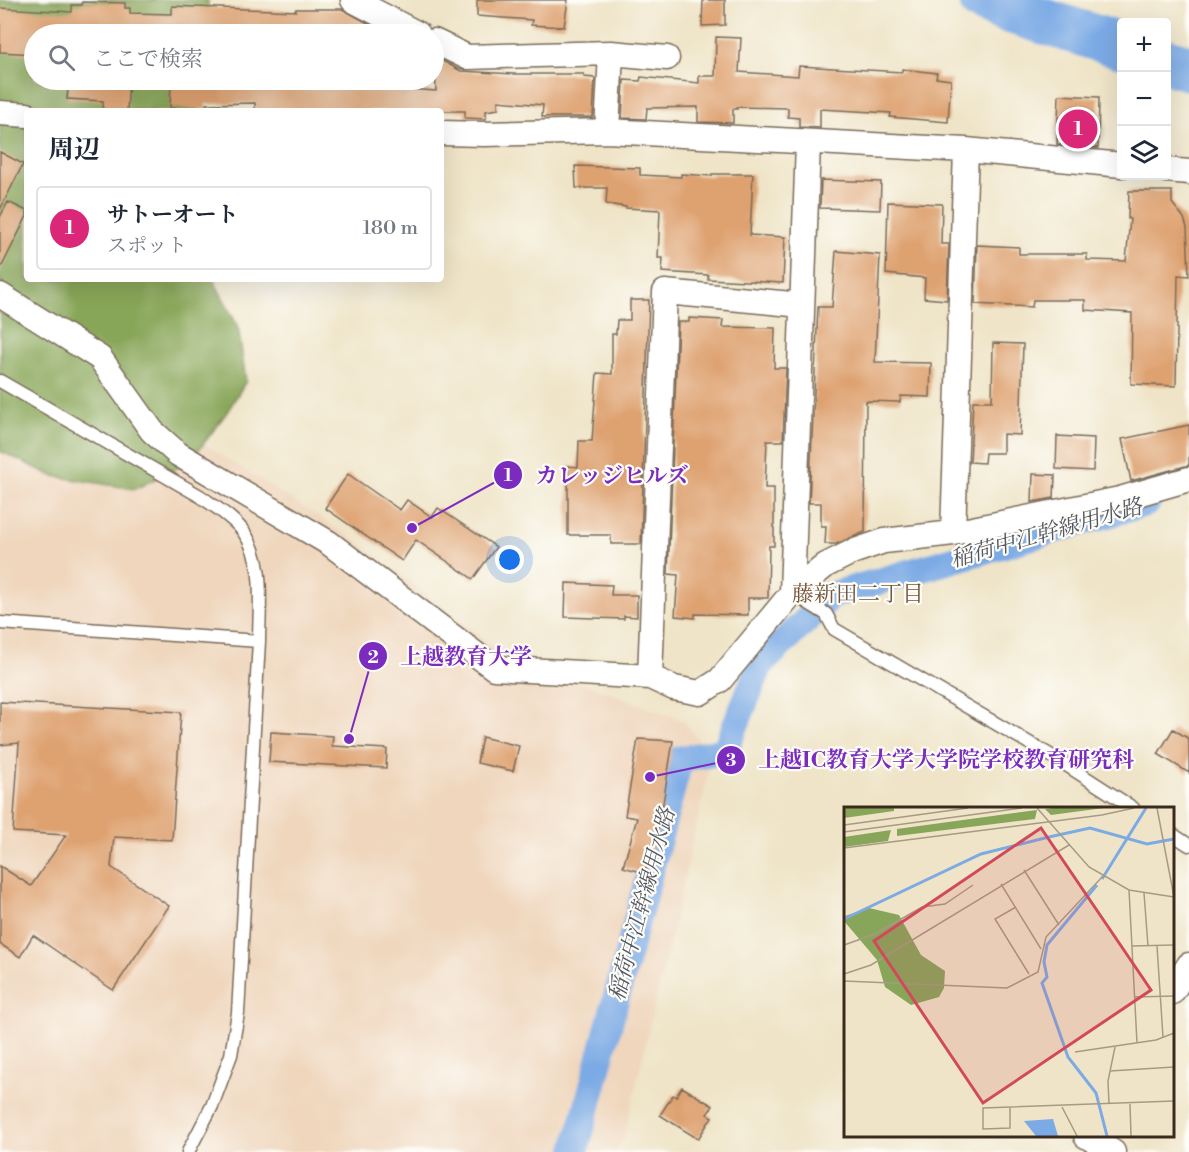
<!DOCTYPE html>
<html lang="ja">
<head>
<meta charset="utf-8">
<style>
  body { margin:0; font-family:"Libre Bodoni","Noto Serif JP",serif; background:#f6f6f7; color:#1f2937 }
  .controls { position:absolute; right:18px; top:18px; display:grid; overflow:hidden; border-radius:6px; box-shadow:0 6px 24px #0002 }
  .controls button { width:54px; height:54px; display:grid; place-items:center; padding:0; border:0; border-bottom:2px solid #e0e1e3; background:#fff; color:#1f2937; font:30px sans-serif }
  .you { position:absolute; left:510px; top:560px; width:21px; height:21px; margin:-15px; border:4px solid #fff; border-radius:50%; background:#1a73e8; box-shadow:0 0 0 9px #1a73e833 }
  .badge { display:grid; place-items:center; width:39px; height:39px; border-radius:50%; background:#db2777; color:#fff; font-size:20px; font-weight:700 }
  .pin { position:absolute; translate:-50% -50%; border:3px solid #fff; box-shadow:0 2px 6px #0006 }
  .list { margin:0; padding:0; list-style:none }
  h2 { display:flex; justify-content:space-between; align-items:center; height:78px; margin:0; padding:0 24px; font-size:26px }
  h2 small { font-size:20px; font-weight:400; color:#747a83 }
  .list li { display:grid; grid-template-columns:39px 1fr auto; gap:18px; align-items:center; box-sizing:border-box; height:84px; margin:0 12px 12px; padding:0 12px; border:2px solid #e0e1e3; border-radius:6px }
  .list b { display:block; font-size:22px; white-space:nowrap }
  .list p { margin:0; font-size:20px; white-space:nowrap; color:#747a83 }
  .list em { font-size:20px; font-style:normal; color:#747a83 }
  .icon { flex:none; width:33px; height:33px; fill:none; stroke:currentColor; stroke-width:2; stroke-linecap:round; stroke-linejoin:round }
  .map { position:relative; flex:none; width:1189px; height:1152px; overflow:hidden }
  .search { position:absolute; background:#fff; box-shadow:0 6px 24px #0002; left:24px; top:24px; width:420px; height:66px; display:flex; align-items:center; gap:15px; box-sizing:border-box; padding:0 21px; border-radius:33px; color:#747a83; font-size:22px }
  .panel { position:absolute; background:#fff; box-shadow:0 6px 24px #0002; left:24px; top:108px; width:420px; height:174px; border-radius:6px }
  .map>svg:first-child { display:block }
  .built { fill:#efd6bc }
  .forest { fill:#88a659; stroke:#62683c; stroke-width:1.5 }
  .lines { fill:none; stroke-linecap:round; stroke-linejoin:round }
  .canal { stroke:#7caae5; stroke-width:27 }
  .river { stroke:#7caae5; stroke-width:46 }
  .building { fill:#dea170 }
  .lane-casing { stroke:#7a6b59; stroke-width:15 }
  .street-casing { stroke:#7a6b59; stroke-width:27 }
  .lane { stroke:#fff; stroke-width:12 }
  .street { stroke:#fff; stroke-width:24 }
  .labels { text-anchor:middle; stroke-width:4.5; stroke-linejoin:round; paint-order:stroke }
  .water-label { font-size:22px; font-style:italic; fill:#525764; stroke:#fdfcf7 }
  .neighbourhood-label { font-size:22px; fill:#74543b; stroke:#fdfcf7 }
  .inset-river { fill:none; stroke:#7caae5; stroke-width:3 }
  .inset-road { fill:none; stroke:#a79a83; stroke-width:1.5 }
  .view { fill:#d1495b; fill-opacity:0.15; stroke:#d1495b; stroke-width:3 }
  .inset-edge { fill:none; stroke:#3b2a1e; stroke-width:3 }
  .leader { fill:none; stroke:#7b2cbf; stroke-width:2 }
  .callout-dot { fill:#7b2cbf; stroke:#fdfcf7; stroke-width:2 }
  .mark-label { font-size:18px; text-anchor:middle; font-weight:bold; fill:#fff }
  .callout-label { font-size:22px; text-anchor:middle; font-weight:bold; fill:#7b2cbf; stroke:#fdfcf7; stroke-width:4.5; stroke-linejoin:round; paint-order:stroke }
</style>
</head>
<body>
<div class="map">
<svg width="1189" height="1152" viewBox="0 0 1189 1152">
  <rect width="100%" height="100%" fill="#fdfcf7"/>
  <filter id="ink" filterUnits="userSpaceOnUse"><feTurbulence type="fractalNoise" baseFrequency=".0167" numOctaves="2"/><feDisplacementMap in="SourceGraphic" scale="12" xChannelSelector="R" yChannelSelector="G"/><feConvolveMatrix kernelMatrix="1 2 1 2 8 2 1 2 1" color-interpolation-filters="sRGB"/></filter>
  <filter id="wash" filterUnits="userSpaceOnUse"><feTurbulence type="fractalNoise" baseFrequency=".008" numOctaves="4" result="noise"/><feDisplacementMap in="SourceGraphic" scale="24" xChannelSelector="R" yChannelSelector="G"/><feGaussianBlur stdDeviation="1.35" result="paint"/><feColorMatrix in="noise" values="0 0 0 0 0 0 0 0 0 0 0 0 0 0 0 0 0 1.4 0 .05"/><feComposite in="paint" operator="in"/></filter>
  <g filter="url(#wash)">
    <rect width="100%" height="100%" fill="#efe4c7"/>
    <path class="built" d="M0,315L357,541L500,652L684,721L712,758L624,1137L616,1152H0Z"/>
    <path class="forest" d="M0,0H208V34H34V80H202L198,111H27V279H213L238,327L246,381L227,412L190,462L135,489L53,476L0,451Z"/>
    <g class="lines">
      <path class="canal" d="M575,1152L680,759L725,751L760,665L832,595L1147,503"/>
      <path class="river" d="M982,0L998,7L1122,46
        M1166,61L1189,68"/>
    </g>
    <g id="blocks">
      <path class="building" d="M477,0H568L564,27L531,25L532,20L477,16Z
        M703,0H725V25L702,26Z
        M82,2L125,3V8H130V13L172,14V6L296,11V9H342L388,34H34V54L0,52V8L72,12V5H82Z
        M716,37L741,38L739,72L798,76L799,66L902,72V69L937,73L936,78L951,80L948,122L890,117L891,113L820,109V128L799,127V118L788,117V108L737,107V109H733V123L698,122V107L647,108L646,119L622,118L624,80L640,81L641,77L699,83V76H715Z
        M435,57L461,71L514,74H584V77L595,78L593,117H542L543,105L498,101V109L486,111V119L465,118V111H255V103L206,104V110L170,108L171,80L359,81L380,82V87L436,91Z
        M69,80H129L127,111H103V101L67,99Z
        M1059,95L1099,97L1098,148L1057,144Z
        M0,152L23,164L0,210Z
        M575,166L640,168V175L681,177V174L712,176V174H753L750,235L785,237L783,283L708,279V275L662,272L663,258H658L660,210L626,208V207L606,204L607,188H576Z
        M821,180L881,182L880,210L820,208Z
        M1129,191H1172V203L1184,218L1187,228L1189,276L1178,275L1176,386L1131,384L1132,313L1085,310V300H1033L1032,307L975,304L977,245L1019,247V254H1087V260L1126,261L1130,219H1128Z
        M8,202L27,211V216L0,270V217Z
        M888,202L942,204L941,244H949L947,300L924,298L925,278L886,274Z
        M836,251L880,255L875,362L931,363L930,397L901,396L900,402L866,401L865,532L836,544H825L826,526H821V503H809L818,307H832Z
        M630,300H649L641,544H611V535H568V466L578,467L579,441H592L597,373L612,374V334H616L617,320H630Z
        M689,318L723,320L722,327L775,328L774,368H786L783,441H767L765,488H774V546H769L768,598H748V615L695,614V618L675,616L678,575L668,574L678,322H689Z
        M993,343L1023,344L1020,435L1003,434V453H985L984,463L970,462L973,401H992Z
        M1189,425V465L1131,481L1122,439Z
        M1057,436L1094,438L1093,471L1056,469Z
        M348,474L400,510L407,500L432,517L438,508L496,547L473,579L416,540L402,561L325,508Z
        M1033,474L1055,475L1054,498L1032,502Z
        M566,583L612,585L611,595H637V617L624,616V619L565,617Z
        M0,702L181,712L172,840L114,837L111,867L169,906L113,990L33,935L20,957L0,944V866L31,886L66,835L13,832L19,743L0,745Z
        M1173,729L1189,739V773L1158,754Z
        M271,732L333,736L332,746L387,749L386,768L269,762Z
        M482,737L519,746L513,771L477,763Z
        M638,739L673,741L660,822L645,873L623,867L637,818L625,816Z
        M682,1087L713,1106L707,1114L712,1117L698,1139L660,1115L673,1095L676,1097Z"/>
    </g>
  </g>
  <g filter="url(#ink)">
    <use href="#blocks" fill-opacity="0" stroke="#7a6b59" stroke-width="1.5"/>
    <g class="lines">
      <defs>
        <path id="lane" d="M0,381L200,496C214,506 232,517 243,531C266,562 259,605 259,641
          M792,593L826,614L834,629L1060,761L1133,808
          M0,623L259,641L238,1013L231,1055L212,1106L188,1152
          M1172,834L1189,845"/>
        <path id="street" d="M353,0L418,34
          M434,41L467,57L611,53L667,58
          M0,113L27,115
          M607,131L611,53
          M441,133L484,134L607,131L966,150L1122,165
          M1166,170L1189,172
          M0,295L100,358L152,431L178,454L329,543L494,668L650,677L674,688L700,693L720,680L792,593L826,565L852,552L884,541L953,533L1120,499L1189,479
          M953,533L966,150
          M792,593L808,143
          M650,677L665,292L802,305
          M1172,992L1189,965
          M1086,1136L1113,1152"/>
      </defs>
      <use href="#lane" class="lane-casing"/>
      <use href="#street" class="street-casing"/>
      <use href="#lane" class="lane"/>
      <use href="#street" class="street"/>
    </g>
  </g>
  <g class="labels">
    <g class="water-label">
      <text transform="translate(1046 532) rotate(-16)" y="8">稲荷中江幹線用水路</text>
      <text transform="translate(641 904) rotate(-75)" y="8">稲荷中江幹線用水路</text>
    </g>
    <g class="neighbourhood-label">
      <text x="858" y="601">藤新田二丁目</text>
    </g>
  </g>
  <g transform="translate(844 807)">
    <rect width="330" height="330" fill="#efe4c7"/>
    <path d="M0,1H50V4L0,11ZM209,1H260L207,8L201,2ZM193,3L191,12L53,29V22ZM47,23L44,34L0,40V30ZM25,101L55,108L77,148L101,164L100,181L95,190L67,198L41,180L33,153L0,114L1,109Z" fill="#88a659"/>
    <path d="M209,312L214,329H192L180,314Z" fill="#7caae5"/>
    <path class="inset-river" d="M258,72L302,1M253,78L203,138L200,155L203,170L198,176L224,250L252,286L263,329M0,112L137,47L205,30L246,21L303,37L330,32"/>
    <path class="inset-road" d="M193,1L245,60L285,83L330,90M313,1L330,90M0,18L124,1M0,25L178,1M0,41L258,8L290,1M180,63L215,118M157,77L197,142M285,83L293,236M300,86L304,139M172,100L151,112L185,167M0,138L31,127L78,100L101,97L129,78M288,139L330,138M313,139L319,230M0,167L27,158L225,38M0,174L163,181L194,165L202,130L259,69M291,190L330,189M231,245L312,233L330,226M266,264L330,260M265,297L264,274L271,240M286,297L287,329M218,300L233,329M166,301V321L139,322V301L330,294"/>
    <path class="view" d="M197,21L307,183L139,296L30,134Z"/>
    <rect width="330" height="330" class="inset-edge"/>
  </g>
  <path class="leader" d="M412 528L508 475M349 739L373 656M650 777L731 760"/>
  <g class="callout-dot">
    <circle cx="412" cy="528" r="6"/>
    <circle cx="349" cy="739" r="6"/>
    <circle cx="650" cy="777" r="6"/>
    <circle cx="508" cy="475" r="15"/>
    <circle cx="373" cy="656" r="15"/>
    <circle cx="731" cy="760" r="15"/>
  </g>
  <g class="mark-label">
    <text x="508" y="481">1</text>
    <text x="373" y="663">2</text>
    <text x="731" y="766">3</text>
  </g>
  <g class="callout-label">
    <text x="612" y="483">カレッジヒルズ</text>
    <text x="466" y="664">上越教育大学</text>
    <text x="946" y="767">上越IC教育大学大学院学校教育研究科</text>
  </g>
</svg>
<div class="controls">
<button>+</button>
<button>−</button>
<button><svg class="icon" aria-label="layers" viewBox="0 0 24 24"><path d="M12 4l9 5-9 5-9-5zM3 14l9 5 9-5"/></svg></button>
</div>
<div class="you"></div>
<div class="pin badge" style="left:1078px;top:129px">1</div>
<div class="search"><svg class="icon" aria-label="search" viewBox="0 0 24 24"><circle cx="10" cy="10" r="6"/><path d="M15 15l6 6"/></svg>ここで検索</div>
<section class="panel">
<h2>周辺<small></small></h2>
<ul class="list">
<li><span class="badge">1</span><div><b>サトーオート</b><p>スポット</p></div><em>180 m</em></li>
</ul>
</section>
</div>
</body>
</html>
